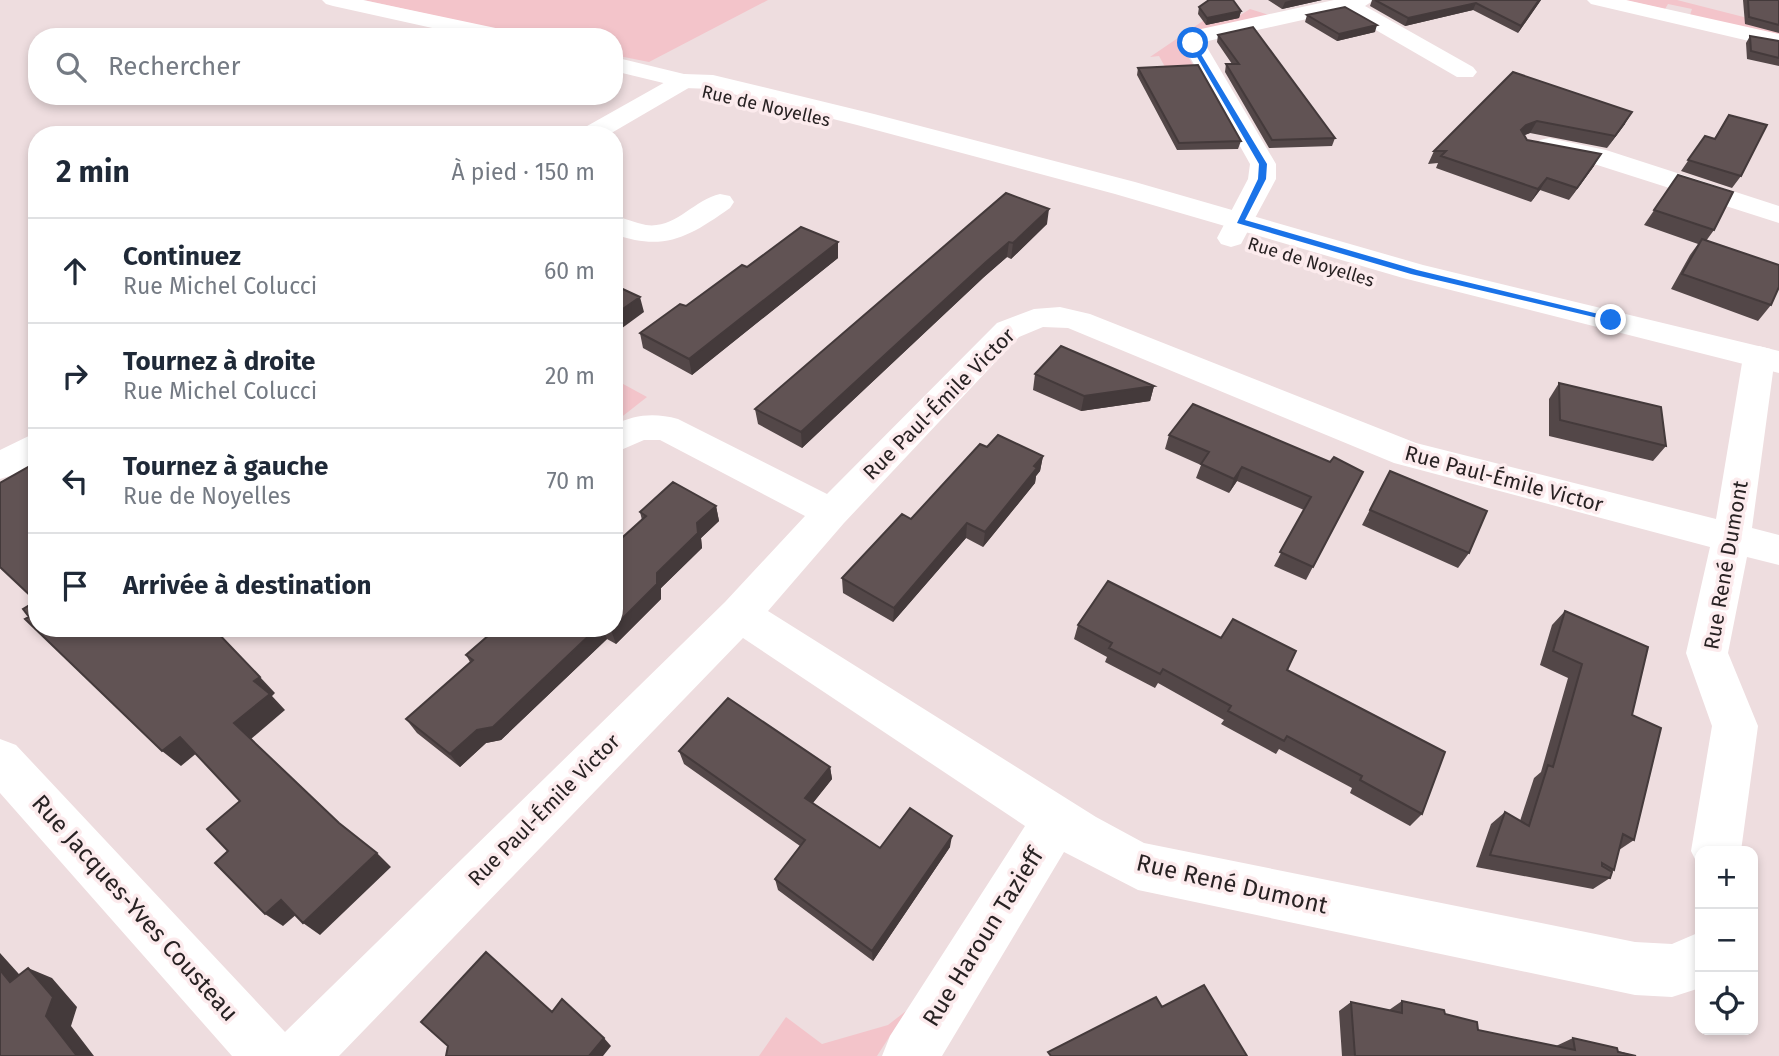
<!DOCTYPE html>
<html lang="fr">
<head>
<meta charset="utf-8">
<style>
  body { margin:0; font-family:"Fira Sans",sans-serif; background:#f2f2f3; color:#1f2937 }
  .controls { position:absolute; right:21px; bottom:21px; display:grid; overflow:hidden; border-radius:14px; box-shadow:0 4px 10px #0003 }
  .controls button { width:63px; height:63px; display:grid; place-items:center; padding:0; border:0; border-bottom:2px solid #e0e1e3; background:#fff; color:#1f2937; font:35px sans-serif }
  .stop { position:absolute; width:21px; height:21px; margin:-16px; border:5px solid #1a73e8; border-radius:50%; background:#fff }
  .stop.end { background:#1a73e8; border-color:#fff; box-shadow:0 2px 7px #0008 }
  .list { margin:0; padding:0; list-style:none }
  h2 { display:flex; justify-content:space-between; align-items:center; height:91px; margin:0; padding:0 28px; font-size:30px }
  h2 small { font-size:23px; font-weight:400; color:#747a83 }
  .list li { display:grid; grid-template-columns:46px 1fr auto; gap:21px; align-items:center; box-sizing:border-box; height:105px; padding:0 28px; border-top:2px solid #e0e1e3 }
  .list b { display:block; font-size:26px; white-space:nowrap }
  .list p { margin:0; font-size:23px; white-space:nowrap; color:#747a83 }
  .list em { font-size:23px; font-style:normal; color:#747a83 }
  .icon { flex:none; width:38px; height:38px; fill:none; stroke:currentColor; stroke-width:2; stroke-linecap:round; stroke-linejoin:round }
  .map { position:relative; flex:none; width:1779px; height:1056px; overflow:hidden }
  .search { position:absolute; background:#fff; box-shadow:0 4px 10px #0003; left:28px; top:28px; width:595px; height:77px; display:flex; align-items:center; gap:18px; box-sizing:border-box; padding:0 24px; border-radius:28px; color:#747a83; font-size:26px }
  .panel { position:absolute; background:#fff; box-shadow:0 4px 10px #0003; left:28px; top:126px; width:595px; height:511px; border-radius:28px }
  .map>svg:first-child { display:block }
  .green { fill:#f3c4ca }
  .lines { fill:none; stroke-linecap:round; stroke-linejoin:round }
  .minor { fill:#fff; fill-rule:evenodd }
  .tertiary { fill:#fff; fill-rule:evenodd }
  .wall { fill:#534748 }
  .shaded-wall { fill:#443a3b }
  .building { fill:#615354; stroke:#443a3b; stroke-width:2 }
  .route { fill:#1a73e8 }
  .labels { text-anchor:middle; stroke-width:7; stroke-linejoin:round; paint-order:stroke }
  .far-street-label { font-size:18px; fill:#282223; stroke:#fcebed }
  .street-label { font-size:21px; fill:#282223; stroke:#fcebed }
  .near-street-label { font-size:24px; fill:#282223; stroke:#fcebed }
</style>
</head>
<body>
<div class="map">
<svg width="1779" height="1056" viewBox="0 0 1779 1056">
  <rect width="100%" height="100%" fill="#eedddf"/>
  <path class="green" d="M364,0H768L649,62L614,55V37H532Z
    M1625,0H1677L1779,26V37L1690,15L1692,9L1668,4L1665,9Z
    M1250,9L1269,15L1196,31L1185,36L1181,43L1182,47L1198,73L1169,74L1159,56L1150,57L1219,10L1239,16Z
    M614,379L647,397L619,419L614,418Z
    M906,1011L877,1056H759L786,1017L822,1044L888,1025Z"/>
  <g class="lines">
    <path class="minor" d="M1334,0H1374L1365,6L1473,67L1477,72L1473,77H1457L1343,11L1208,41L1205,44L1276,164V179L1241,244L1231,247L1221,244L1217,238L1248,179L1250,164L1182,43L1192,31Z
      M1587,0H1626L1779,34V48L1591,4Z
      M684,74L692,76L696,81L692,86L608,135H576L580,130L676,76Z
      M1549,138L1606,150L1779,206V223L1591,163L1540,152L1536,146L1540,140Z
      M720,194L730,196L734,202L730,208C689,237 664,252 614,234V216C625,218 635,223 646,225C676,229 693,200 720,194Z
      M1060,307L1090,314L1416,443L1716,519L1743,357L1747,349L1759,346L1771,349L1775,357L1752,528L1779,535V565L1747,557L1728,653L1758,726L1741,851H1700V869L1691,851L1712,726L1686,653L1710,547L1394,463L1068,328L1043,327L1019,337L844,523L768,611L1096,817L1144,843L1635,942L1672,944L1700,932V988L1672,997L1635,995L1138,890L1064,852L942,1056H882L890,1036L1025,826L743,638L339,1056H232L0,793V739L16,745L285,1032L725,602L805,516L660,440H644L614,453V425C636,414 655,413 678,419L827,494L997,323L1034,309Z
      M37,432V461L13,475L0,479V450Z"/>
    <path class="tertiary" d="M322,0H363L505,30L513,32L516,37H473L333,6L326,4Z
      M614,57L684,74L713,75L874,114L1135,182L1423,265L1779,351V373L1403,278L1115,194L857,125L713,89L684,88L614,71Z"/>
  </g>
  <path class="wall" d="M1268,0H1322L1282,9Z
    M1372,0H1541L1518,33L1473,10L1405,26L1370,6Z
    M1743,0H1779V33L1745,24Z
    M1199,7L1241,11L1239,18L1206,25L1198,14Z
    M1307,15L1375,32L1337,41L1305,22Z
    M1218,35L1335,138L1332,146L1269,148L1225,72L1226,64H1232L1217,42Z
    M1750,36L1779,41V66L1747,59L1746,43Z
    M1138,68L1241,141L1238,149L1177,150L1137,75Z
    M1513,72L1625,124L1607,148L1530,133L1524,135L1527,140L1594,166L1569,200L1540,190L1531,202L1436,168L1438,163L1428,164L1434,151Z
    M1729,115L1741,176L1732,188L1681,171L1705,136L1714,139Z
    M1678,175L1714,230L1706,241L1771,305L1758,321L1671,289L1690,255L1698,244L1644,225Z
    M1006,193L1047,224L1011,259L1007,257L984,277L802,448L758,424L755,409Z
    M838,242V258L692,375L643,348L640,333L686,306L747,267Z
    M1035,374L1154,386L1150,401L1081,411L1033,390Z
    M1559,383L1666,446L1653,461L1549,436V399Z
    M1169,435L1330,462L1363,472L1306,580L1274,566L1304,510L1237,481L1229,493L1196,478L1201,465L1165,449Z
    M987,447L1043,456L1040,471L1036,476L1035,483L983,547L966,538L893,622L843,593L842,578L911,519Z
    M1390,471L1469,553L1458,568L1362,525Z
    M716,506L719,521L701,538L702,548L661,588V599L616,644L607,639L501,740L486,743L460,767L417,733L406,719L470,662L466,655L508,628H614L642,520L640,512Z
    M1565,611L1632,715L1634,840L1619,850L1614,870L1612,872L1610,878L1593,889L1476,867L1491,824L1505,812L1520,821L1534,778L1541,772L1568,678L1540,665L1552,625Z
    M1078,625L1221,638L1287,670L1422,814L1410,826L1350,793L1352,788L1279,749L1276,754L1221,724L1224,720L1158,683L1155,688L1105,662L1107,657L1074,639Z
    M679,751L830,767L832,779L813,803L880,848L950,847L873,961L778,890L775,879L800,846L684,764Z
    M1402,1001L1445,1014L1478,1030L1556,1046L1573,1038L1636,1056H1342L1339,1011L1351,1002L1389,1010Z"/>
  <path class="shaded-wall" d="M1292,0H1322L1282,9L1285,2Z
    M1539,0H1541L1518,33L1521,26Z
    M1476,3L1473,10L1405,26L1408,18Z
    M1241,11L1239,18L1206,25L1207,18Z
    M1377,25L1375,32L1337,41L1339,34Z
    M1632,112L1625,124L1607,148L1615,136Z
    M1537,121L1530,133L1520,137L1521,130L1526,125Z
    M1601,154L1594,166L1569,200L1577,188Z
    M1547,178L1540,190L1531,202L1538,189Z
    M1049,209L1047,224L1011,259L1013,243Z
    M838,242V258L692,375L689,359Z
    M1009,242L1007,257L984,277L802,448L801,432L986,262Z
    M640,297L644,312L614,334V315Z
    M1154,386L1150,401L1081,411L1084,396Z
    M1043,456L1040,471L1036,476L1035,483L983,547L985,532L1034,466Z
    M1242,467L1237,481L1229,493L1234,479Z
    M716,506L719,521L701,538L702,548L661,588V599L616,644L611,630L614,628V627L657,573L697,523Z
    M967,523L966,538L893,622L894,608Z
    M597,628H603L607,639L501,740L486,743L460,767L450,754L477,730Z
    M260,677L275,693L272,696L285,710L251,739L234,723L254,681Z
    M180,737L198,752L181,766L162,751Z
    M830,767L832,779L807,810L805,798Z
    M952,836L950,847L873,961L872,951Z
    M377,853L391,867L320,935L303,923Z
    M281,900L298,913L283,926L265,914Z
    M0,953L36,993L10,982L0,970Z
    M28,968L52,978L77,1007L71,1026L94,1056H77L46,1016Z
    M604,1038L611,1046L603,1056H589Z"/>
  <path class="building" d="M1209,0H1233L1241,11L1207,18L1199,7Z
    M1375,0H1539L1521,26L1476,3L1408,18Z
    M1748,0H1779V25L1749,17Z
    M1345,7L1377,25L1339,34L1307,15Z
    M1253,27L1335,138L1272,140L1226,64H1239L1218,35Z
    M1750,36L1779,41V58L1751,51Z
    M1198,65L1241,141L1179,143L1138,68Z
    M1513,72L1632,112L1615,136L1537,121L1526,125L1521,130L1527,140L1601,154L1577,188L1547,178L1538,189L1441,156L1446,151H1434Z
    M1729,115L1767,125L1741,176L1688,160L1705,136L1715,139Z
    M1678,175L1733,192L1714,230L1654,210Z
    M1006,193L1049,209L1013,243L1009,242L986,262L801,432L755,409Z
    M801,227L838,242L689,359L640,333L680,304L686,306L742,265L747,267Z
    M1702,239L1779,265V287L1771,305L1682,274Z
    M614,285L640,297L614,315Z
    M1061,346L1154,386L1084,396L1035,374Z
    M1559,383L1661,407L1666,446L1560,420Z
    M1193,404L1330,462L1334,457L1363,472L1313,567L1280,552L1311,497L1242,467L1234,479L1201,464L1209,452L1169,435Z
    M998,435L1043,456L1034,466L1037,468L985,532L967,523L894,608L842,578L902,514L911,519L980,444L987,447Z
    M37,462V628H213L260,677L254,681L270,694L234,723L339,823L377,853L303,923L281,900L265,914L215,863L228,851L207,829L240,801L180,737L162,751L25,619L29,617L23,609L36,601L0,567V483Z
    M1390,471L1487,511L1469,553L1370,510Z
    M673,482L716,506L697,523L698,533L657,573V584L614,627V545L646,516L640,512Z
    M1108,581L1221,638L1233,619L1296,651L1287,670L1445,752L1422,814L1360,780L1362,776L1287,736L1284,741L1228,711L1231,706L1163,669L1160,674L1109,648L1112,643L1078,625Z
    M1565,611L1648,647L1632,715L1661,728L1634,840L1623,834L1614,870L1602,863V866L1612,872L1610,878L1490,855L1505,812L1529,826L1548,765L1553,767L1582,664L1553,651Z
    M497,628H505L507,630L508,628H597L493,727L477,730L450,754L406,719L473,660L466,655Z
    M728,698L830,767L805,798L880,848L910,808L952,836L872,951L775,879L805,840L679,751Z
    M486,952L552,1012L562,999L604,1038L589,1056H446L448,1046L421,1022Z
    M28,968L53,997L46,1016L77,1056H0V970L10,982Z
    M1204,985L1247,1056H1051L1048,1052L1156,997L1162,1007Z
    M1402,1001L1444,1010L1445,1014L1477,1022L1478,1030L1575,1050L1573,1038L1617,1048L1618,1052L1636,1056H1355L1351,1002L1402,1013Z"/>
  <path class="route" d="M1193,41L1267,164L1266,179L1245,220L1417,270L1615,318V322L1411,274L1237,223L1258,179L1259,164L1189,43Z"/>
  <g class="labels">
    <g class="far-street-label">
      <text transform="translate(766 106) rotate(13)" y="6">Rue de Noyelles</text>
      <text transform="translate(1311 262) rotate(17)" y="6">Rue de Noyelles</text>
    </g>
    <g class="street-label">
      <text transform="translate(939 404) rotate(-45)" y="7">Rue Paul-Émile Victor</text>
      <text transform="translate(1504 479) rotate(15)" y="7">Rue Paul-Émile Victor</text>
      <text transform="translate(1726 565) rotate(-80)" y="7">Rue René Dumont</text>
      <text transform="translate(544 810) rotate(-45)" y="7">Rue Paul-Émile Victor</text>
    </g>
    <g class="near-street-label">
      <text transform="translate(1232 884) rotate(13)" y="8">Rue René Dumont</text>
      <text transform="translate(135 908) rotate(48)" y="8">Rue Jacques-Yves Cousteau</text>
      <text transform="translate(983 937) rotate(-58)" y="8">Rue Haroun Tazieff</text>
    </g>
  </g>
</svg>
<div class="controls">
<button>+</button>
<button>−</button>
<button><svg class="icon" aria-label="locate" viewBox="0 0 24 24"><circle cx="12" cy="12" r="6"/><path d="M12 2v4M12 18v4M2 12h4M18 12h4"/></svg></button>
</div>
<div class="stop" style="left:1193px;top:43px"></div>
<div class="stop end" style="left:1611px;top:320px"></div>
<div class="search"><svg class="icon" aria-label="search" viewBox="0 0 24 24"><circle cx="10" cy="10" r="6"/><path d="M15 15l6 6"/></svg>Rechercher</div>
<section class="panel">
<h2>2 min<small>À pied · 150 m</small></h2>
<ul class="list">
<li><svg class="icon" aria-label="ahead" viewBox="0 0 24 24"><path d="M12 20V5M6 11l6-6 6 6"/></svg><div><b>Continuez</b><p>Rue Michel Colucci</p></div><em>60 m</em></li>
<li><svg class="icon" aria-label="right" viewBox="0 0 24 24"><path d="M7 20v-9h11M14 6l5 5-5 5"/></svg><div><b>Tournez à droite</b><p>Rue Michel Colucci</p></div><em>20 m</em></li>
<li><svg class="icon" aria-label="left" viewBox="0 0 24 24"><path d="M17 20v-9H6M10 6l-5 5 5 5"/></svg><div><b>Tournez à gauche</b><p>Rue de Noyelles</p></div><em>70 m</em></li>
<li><svg class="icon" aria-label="arrive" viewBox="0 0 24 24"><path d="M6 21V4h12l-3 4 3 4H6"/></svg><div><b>Arrivée à destination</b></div></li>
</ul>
</section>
</div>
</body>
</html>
